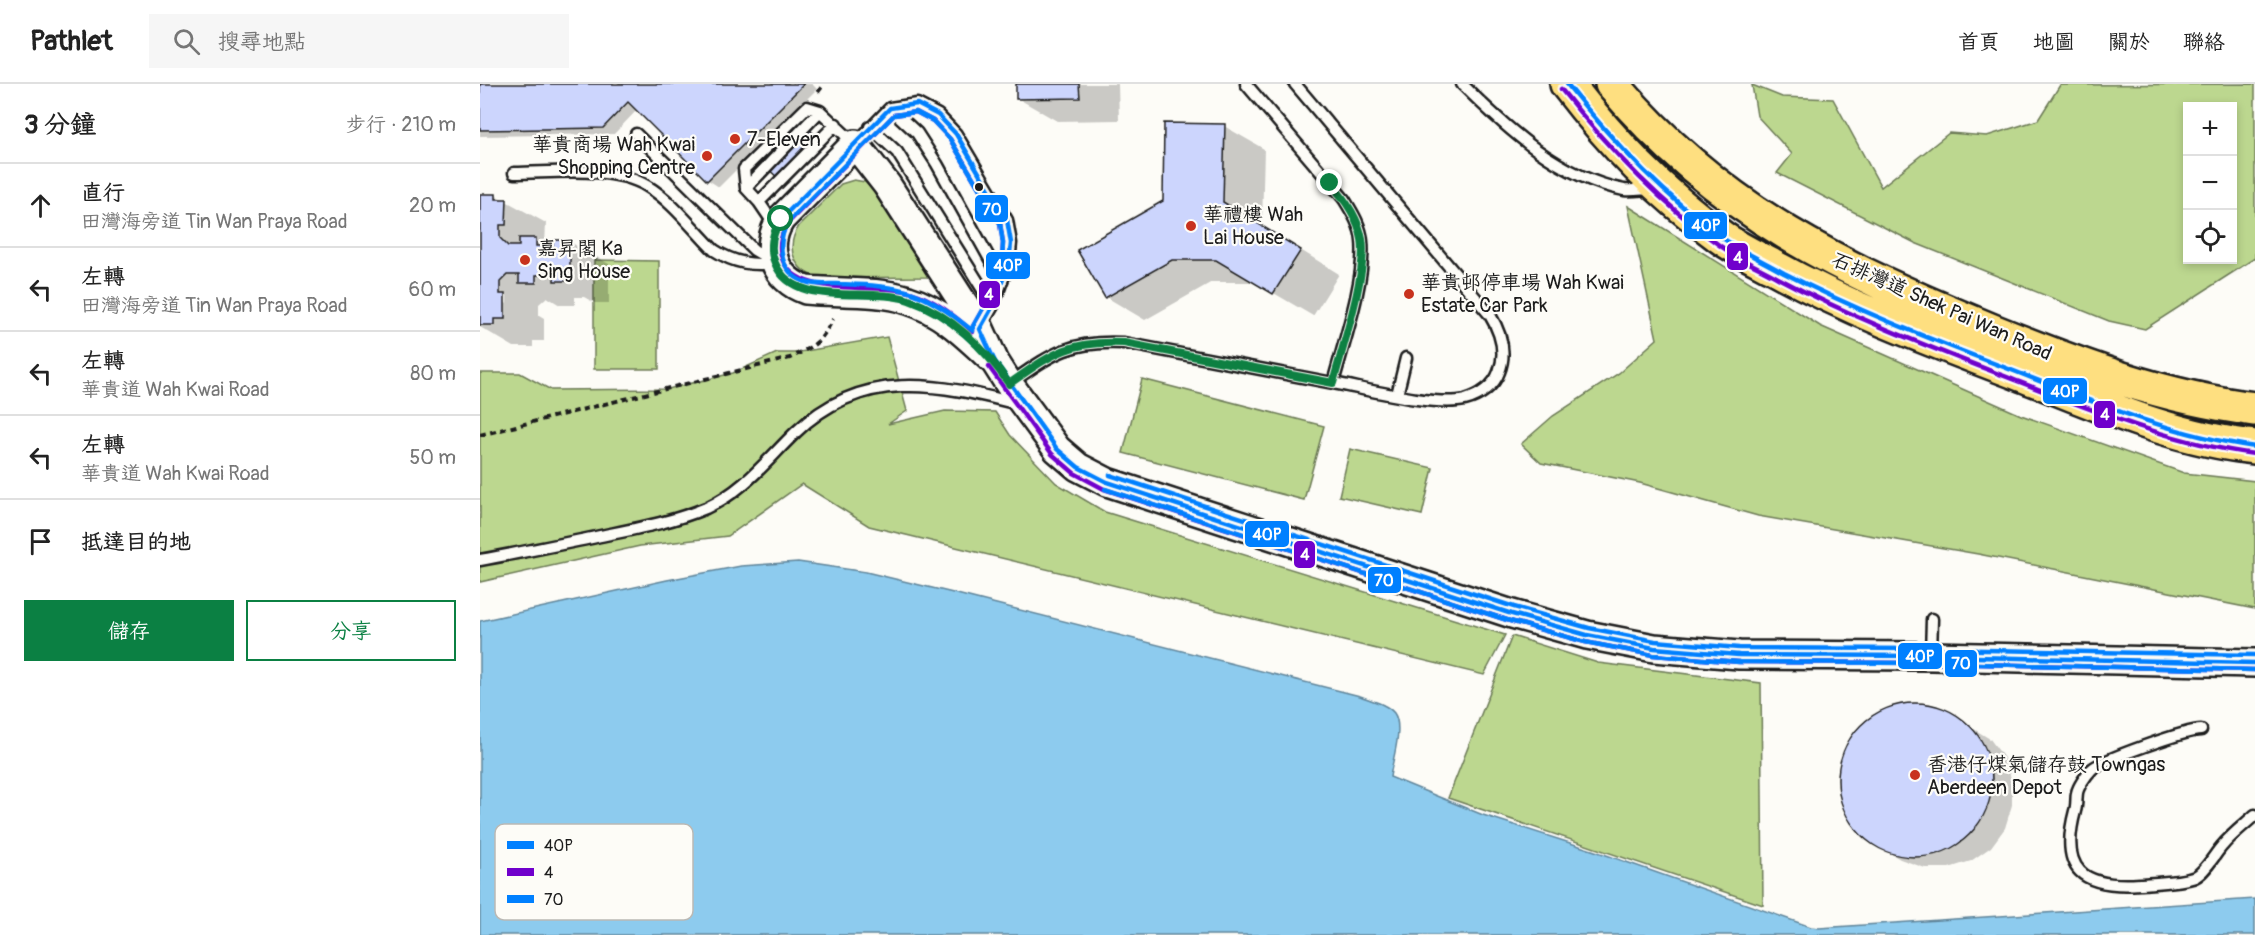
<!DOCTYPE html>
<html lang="zh-TW">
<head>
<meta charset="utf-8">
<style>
  body { margin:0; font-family:Pangolin,"LXGW WenKai TC",sans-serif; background:#f6f6f6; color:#222 }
  .controls { position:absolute; right:18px; top:18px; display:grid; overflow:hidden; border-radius:0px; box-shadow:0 3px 9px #0003 }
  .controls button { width:54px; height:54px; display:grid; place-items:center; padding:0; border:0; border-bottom:2px solid #e0e0e0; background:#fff; color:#222; font:30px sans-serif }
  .stop { position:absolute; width:18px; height:18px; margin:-14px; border:4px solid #0b8043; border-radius:50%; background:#fff }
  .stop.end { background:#0b8043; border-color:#fff; box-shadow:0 2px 6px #0008 }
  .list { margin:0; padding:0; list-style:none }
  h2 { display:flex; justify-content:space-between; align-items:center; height:78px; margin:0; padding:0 24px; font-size:26px }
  h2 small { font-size:20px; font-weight:400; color:#767676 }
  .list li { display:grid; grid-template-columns:39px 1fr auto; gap:18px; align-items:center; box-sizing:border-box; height:84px; padding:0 24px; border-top:2px solid #e0e0e0 }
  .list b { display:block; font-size:22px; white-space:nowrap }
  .list p { margin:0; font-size:20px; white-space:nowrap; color:#767676 }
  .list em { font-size:20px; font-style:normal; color:#767676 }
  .actions { display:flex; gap:12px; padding:18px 24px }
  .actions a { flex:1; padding:14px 0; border:2px solid #0b8043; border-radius:0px; text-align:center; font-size:21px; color:#0b8043 }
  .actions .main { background:#0b8043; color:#fff }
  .icon { flex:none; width:33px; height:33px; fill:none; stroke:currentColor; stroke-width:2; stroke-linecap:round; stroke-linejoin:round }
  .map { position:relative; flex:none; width:1775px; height:851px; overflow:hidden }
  header { display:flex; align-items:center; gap:36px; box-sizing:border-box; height:84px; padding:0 30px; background:#fff; border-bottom:2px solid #e0e0e0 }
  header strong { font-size:28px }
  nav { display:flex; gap:33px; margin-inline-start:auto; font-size:21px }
  .search { width:420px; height:54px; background:#f6f6f6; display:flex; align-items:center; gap:15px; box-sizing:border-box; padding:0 21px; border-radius:0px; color:#767676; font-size:22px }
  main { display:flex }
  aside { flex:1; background:#fff }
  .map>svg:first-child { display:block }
  .green { fill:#bcd78f; stroke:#6c7a56; stroke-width:1.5; fill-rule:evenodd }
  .water { fill:#8dcbee; stroke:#60859a; stroke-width:1.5 }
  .shadow { fill:#0003; fill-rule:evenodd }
  .building { fill:#ccd5fd; stroke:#1c1c1c; stroke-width:1.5 }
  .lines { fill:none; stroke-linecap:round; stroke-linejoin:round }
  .service-casing { stroke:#1c1c1c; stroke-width:15 }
  .tertiary-casing { stroke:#1c1c1c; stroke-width:32 }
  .primary-casing { stroke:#1c1c1c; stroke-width:38 }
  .path { stroke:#1c1c1c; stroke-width:4; stroke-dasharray:6 4.5; stroke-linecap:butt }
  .service { stroke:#fdfcf7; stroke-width:10 }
  .tertiary { stroke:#fdfcf7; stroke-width:27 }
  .primary { stroke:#fedf80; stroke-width:33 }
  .bus-1-casing { stroke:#fdfcf7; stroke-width:9 }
  .bus-2-casing { stroke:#fdfcf7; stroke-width:9 }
  .bus-3-casing { stroke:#fdfcf7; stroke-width:9 }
  .bus-1 { stroke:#0080ff; stroke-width:4.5 }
  .bus-2 { stroke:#7000cc; stroke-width:4.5 }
  .bus-3 { stroke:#0080ff; stroke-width:4.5 }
  .route { stroke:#0b8043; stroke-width:8 }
  .poi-dot { fill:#c8321e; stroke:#fdfcf7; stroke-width:2 }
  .bus-dot { fill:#1c1c1c; stroke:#fdfcf7; stroke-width:2 }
  .labels { text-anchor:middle; stroke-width:4.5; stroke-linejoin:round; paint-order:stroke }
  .poi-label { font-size:20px; fill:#1c1c1c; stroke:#fdfcf7; text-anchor:start }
  .street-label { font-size:20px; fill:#1c1c1c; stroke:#fdfcf7 }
  .key { fill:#fdfcf7; stroke:#bab9b5; stroke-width:1.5 }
  .key-label { font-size:16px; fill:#1c1c1c }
  .line-badge { stroke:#fdfcf7; stroke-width:2 }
  .badge-label { font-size:16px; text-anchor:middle; font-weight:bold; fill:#fff }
</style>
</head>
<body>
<header>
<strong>Pathlet</strong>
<div class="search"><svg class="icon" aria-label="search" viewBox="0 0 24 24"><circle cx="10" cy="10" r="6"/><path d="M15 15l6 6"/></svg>搜尋地點</div>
<nav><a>首頁</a><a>地圖</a><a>關於</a><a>聯絡</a></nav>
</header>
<main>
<aside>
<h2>3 分鐘<small>步行 · 210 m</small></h2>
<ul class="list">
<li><svg class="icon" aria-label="ahead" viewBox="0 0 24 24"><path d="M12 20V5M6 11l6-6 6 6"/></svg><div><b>直行</b><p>田灣海旁道 Tin Wan Praya Road</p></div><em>20 m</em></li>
<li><svg class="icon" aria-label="left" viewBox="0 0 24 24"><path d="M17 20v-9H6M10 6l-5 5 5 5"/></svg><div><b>左轉</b><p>田灣海旁道 Tin Wan Praya Road</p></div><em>60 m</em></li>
<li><svg class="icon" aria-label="left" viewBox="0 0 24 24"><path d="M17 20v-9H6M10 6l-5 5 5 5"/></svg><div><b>左轉</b><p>華貴道 Wah Kwai Road</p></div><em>80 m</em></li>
<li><svg class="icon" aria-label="left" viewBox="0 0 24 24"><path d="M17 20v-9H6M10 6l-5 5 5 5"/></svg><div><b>左轉</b><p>華貴道 Wah Kwai Road</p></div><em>50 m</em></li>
<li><svg class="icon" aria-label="arrive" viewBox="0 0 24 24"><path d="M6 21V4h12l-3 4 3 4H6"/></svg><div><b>抵達目的地</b></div></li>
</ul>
<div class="actions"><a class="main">儲存</a><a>分享</a></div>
</aside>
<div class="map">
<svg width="1775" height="851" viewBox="0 0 1775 851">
  <rect width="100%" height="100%" fill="#fdfcf7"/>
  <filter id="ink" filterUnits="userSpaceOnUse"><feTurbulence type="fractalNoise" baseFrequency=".0167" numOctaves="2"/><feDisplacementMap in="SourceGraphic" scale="12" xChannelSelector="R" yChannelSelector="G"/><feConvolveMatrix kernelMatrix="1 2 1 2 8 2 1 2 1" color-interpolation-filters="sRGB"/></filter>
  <g filter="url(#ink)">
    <path class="green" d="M1775,0V174L1665,245L1629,237L1435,159L1297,89L1312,70L1277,32L1272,1L1302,13L1353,15L1401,103L1469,49L1507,52L1558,36L1580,1ZM1708,22H1752V176H1708Z
      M374,96L385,98L393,106L448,193L342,194C315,190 304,165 319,142L361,100Z
      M1148,122L1340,242L1541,331L1704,389L1775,397V525L1498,470L1278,432L1160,399L1061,379L1041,360L1073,332L1139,289L1177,255Z
      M114,176L179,177V285H114Z
      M407,253L427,327L408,340L465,327L515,328L530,351L576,399L625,428L1025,551L1004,591L389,442L322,400L248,452L160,462L0,498V289H40L71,306L188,305L253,289L297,269H314Z
      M662,295L844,342L824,416L643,369Z
      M870,365L953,384L942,431L859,412Z
      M1032,552L1118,579L1281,599L1283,821L968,714Z"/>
    <path class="water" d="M318,478L386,488L473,509L880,612C890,616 907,620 914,629C924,643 912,677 910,693L1003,731L1115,767L1331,843L1339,844L1775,815V851H0V537L187,496L261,482Z"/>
    <path class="shadow" d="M0,0H332L337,5L239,103L228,96L158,25L134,50L0,52Z
      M537,0H638L639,36L577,37L537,14Z
      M324,39L346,61L308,100L303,97Z
      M744,42L784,65L782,142L859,190L833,232L775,198H732L665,236L626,213L684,118Z
      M0,111H15L66,139L65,161L69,163L90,158L129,180V219H115L104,213H95V221H80L67,213L59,220V231L64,234V257H53V263H34L0,243ZM24,211H27V220L24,217Z
      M1445,621L1468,629L1510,655L1524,674L1532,697V721L1525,744L1511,763L1491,777L1469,784H1445L1420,775L1398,762L1378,746L1364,724L1359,698L1363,672L1375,649L1395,632L1419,622Z"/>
    <path class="building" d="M0,0H324L227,97L148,18L123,44L0,46Z
      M536,0H599L600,14L536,15Z
      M319,35L342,58L302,98L278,75Z
      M684,39L745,40L743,118L821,166L793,210L736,176H692L625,214L597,166L683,117Z
      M0,110H16V115H27L26,141H20V154L28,162H39V154H56V162H73V156H90V197H74V191H56V199H39V191H27L20,198V210H25V235H14V241H0Z
      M1358 696a77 77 0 1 1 154 0a77 77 0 1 1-154 0Z"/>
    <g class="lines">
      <defs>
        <path id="service" d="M815,0L1010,231C1021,249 1027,268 1019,288C1014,302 1000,312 985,316C955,323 886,305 853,299
          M982,0C1027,45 1079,93 1144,106C1153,107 1164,105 1172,105
          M410,24L437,49L457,80L522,197
          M390,43L417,68L513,222
          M156,50L274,166L289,175
          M34,89C74,89 132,81 167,102C192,117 213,145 234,166C254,179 272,182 295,179
          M266,104L340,27
          M279,118L356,40
          M296,143L279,118L266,104L264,85L327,23L340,27L375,60L410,24L437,20L458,31L476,50L527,136L531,159L529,179L522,197L513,222L500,244
          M529,300C572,270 589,256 644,259L853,299C863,261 886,194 882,157C881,142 872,128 864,115L766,0
          M917,311L926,274
          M0,476C39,469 77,461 116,453C154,445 190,439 226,424C265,406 286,377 316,348C382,284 458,299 538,320
          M1451,570L1452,535
          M1721,646C1707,646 1620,676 1611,686C1606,691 1598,703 1597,709C1596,715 1597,721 1595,727C1579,787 1603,804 1660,800C1673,799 1704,798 1715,793C1726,787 1734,771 1742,762C1751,751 1764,741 1775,731"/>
        <path id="tertiary" d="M515,278C489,254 463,227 428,216C399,206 358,209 326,206C294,195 283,163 301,135L375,60L407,101L500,245L515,278L529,300L577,365L598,383L627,398L1032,530L1107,551L1174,564L1259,571L1451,572L1775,579"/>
        <path id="primary" d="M1087,0C1133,60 1179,108 1241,153C1256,164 1275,173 1292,182C1373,227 1460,259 1546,292C1620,321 1695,355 1775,363
          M1132,0C1240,129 1364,186 1515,248C1599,282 1685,314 1775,325"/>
      </defs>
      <use href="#service" class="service-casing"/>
      <use href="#tertiary" class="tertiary-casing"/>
      <use href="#primary" class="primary-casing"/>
      <path class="path" d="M338,8L344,0
        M0,351L310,274C335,261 340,260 353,235"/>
      <use href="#service" class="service"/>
      <use href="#tertiary" class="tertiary"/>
      <use href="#primary" class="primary"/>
      <defs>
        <path id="bus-1" d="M1087,0C1132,57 1182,110 1241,153C1261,167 1283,177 1304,189C1374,225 1447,254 1521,282C1604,314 1685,350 1775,363
          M437,20L458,31L476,50L527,136L531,159L529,179L513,222L500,245L515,278C490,255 463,227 430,216C392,203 319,225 297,183C289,166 292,151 301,135L410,24Z
          M515,278L577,365L598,383L627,398L1032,530L1107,551L1174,564L1259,571L1451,572L1775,579"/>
        <path id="bus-2" d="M1081,5C1127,63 1178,117 1239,161C1257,174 1278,183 1298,194C1369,232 1444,261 1519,290C1603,322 1684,358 1774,370
          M436,28L453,37L470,55L520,139L523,159L522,177L506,219L493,242V248C475,232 454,215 430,208C396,199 322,214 304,179C297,165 300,153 307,140L414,31Z
          M509,283L572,370L594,389L624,405L1030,537L1105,558L1173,571L1259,578L1451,579L1775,586"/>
        <path id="bus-3" d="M436,28L453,37L470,55L520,139L523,159L522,177L506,219L493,242V247C474,232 453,216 430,208C407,201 381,201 356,200C348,200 337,201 329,199C300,192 296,162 307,139L414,31Z
          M630,391L1034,523L1109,544L1175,557L1259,564L1451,565L1775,571
          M625,405L1030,537L1105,558L1173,571L1259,578L1451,579L1775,586"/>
      </defs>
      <use href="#bus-1" class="bus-1-casing"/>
      <use href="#bus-2" class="bus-2-casing"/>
      <use href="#bus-3" class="bus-3-casing"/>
      <use href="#bus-1" class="bus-1"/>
      <use href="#bus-2" class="bus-2"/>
      <use href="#bus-3" class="bus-3"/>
    </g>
  </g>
  <g class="lines" filter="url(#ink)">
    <path class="route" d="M301,135C293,148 288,163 295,179C314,226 389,202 429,216C470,230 506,265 529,300C572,270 589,256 644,259L853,299C862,265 888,186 882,155C878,133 865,115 850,99"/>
  </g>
  <g class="poi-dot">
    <circle cx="255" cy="55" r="6"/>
    <circle cx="227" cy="72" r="6"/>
    <circle cx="711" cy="142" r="6"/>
    <circle cx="45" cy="176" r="6"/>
    <circle cx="929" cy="210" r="6"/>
    <circle cx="1435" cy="691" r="6"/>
  </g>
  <circle class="bus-dot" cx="499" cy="103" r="5"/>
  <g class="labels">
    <g class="poi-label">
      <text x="267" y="62">7-Eleven</text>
      <text x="215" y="67" text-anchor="end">華貴商場 Wah Kwai<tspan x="215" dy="23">Shopping Centre</tspan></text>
      <text x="723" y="137">華禮樓 Wah<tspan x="723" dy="23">Lai House</tspan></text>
      <text x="57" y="171">嘉昇閣 Ka<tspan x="57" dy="23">Sing House</tspan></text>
      <text x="941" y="205">華貴邨停車場 Wah Kwai<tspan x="941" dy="23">Estate Car Park</tspan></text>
      <text x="1447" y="687">香港仔煤氣儲存鼓 Towngas<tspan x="1447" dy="23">Aberdeen Depot</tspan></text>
    </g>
    <g class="street-label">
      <text transform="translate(1462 222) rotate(24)" y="7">石排灣道 Shek Pai Wan Road</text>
    </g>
  </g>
  <rect x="15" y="740" width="198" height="96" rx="9" class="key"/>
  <rect x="27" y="757" width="27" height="8" fill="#0080ff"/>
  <rect x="27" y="784" width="27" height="8" fill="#7000cc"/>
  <rect x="27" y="811" width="27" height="8" fill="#0080ff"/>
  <g class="key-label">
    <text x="64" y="767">40P</text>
    <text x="64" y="794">4</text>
    <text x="64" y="821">70</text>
  </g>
  <g class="line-badge">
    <rect x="494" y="110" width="35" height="29" rx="6" fill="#0080ff"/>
    <rect x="1203" y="127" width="45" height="29" rx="6" fill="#0080ff"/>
    <rect x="1246" y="158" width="23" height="29" rx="6" fill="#7000cc"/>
    <rect x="505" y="167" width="46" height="29" rx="6" fill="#0080ff"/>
    <rect x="498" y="196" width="23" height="29" rx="6" fill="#7000cc"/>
    <rect x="1562" y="293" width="46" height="28" rx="6" fill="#0080ff"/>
    <rect x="1613" y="316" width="23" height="29" rx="6" fill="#7000cc"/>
    <rect x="764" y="436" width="46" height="28" rx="6" fill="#0080ff"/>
    <rect x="813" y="456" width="23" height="29" rx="6" fill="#7000cc"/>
    <rect x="887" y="482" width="35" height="28" rx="6" fill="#0080ff"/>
    <rect x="1417" y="558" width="46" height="28" rx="6" fill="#0080ff"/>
    <rect x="1464" y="565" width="34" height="29" rx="6" fill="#0080ff"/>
  </g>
  <g class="badge-label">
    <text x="512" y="131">70</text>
    <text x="1226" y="147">40P</text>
    <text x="1258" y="179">4</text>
    <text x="528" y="187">40P</text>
    <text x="509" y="216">4</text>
    <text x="1585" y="313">40P</text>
    <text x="1625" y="336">4</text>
    <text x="787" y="456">40P</text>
    <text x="825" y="476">4</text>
    <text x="904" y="502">70</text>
    <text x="1440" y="578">40P</text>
    <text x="1481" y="585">70</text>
  </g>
</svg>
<div class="controls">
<button>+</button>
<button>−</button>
<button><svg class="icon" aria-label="locate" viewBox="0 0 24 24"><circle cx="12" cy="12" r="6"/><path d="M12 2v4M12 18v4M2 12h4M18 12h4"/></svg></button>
</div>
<div class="stop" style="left:301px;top:135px"></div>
<div class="stop end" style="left:850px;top:99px"></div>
</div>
</main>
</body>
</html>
